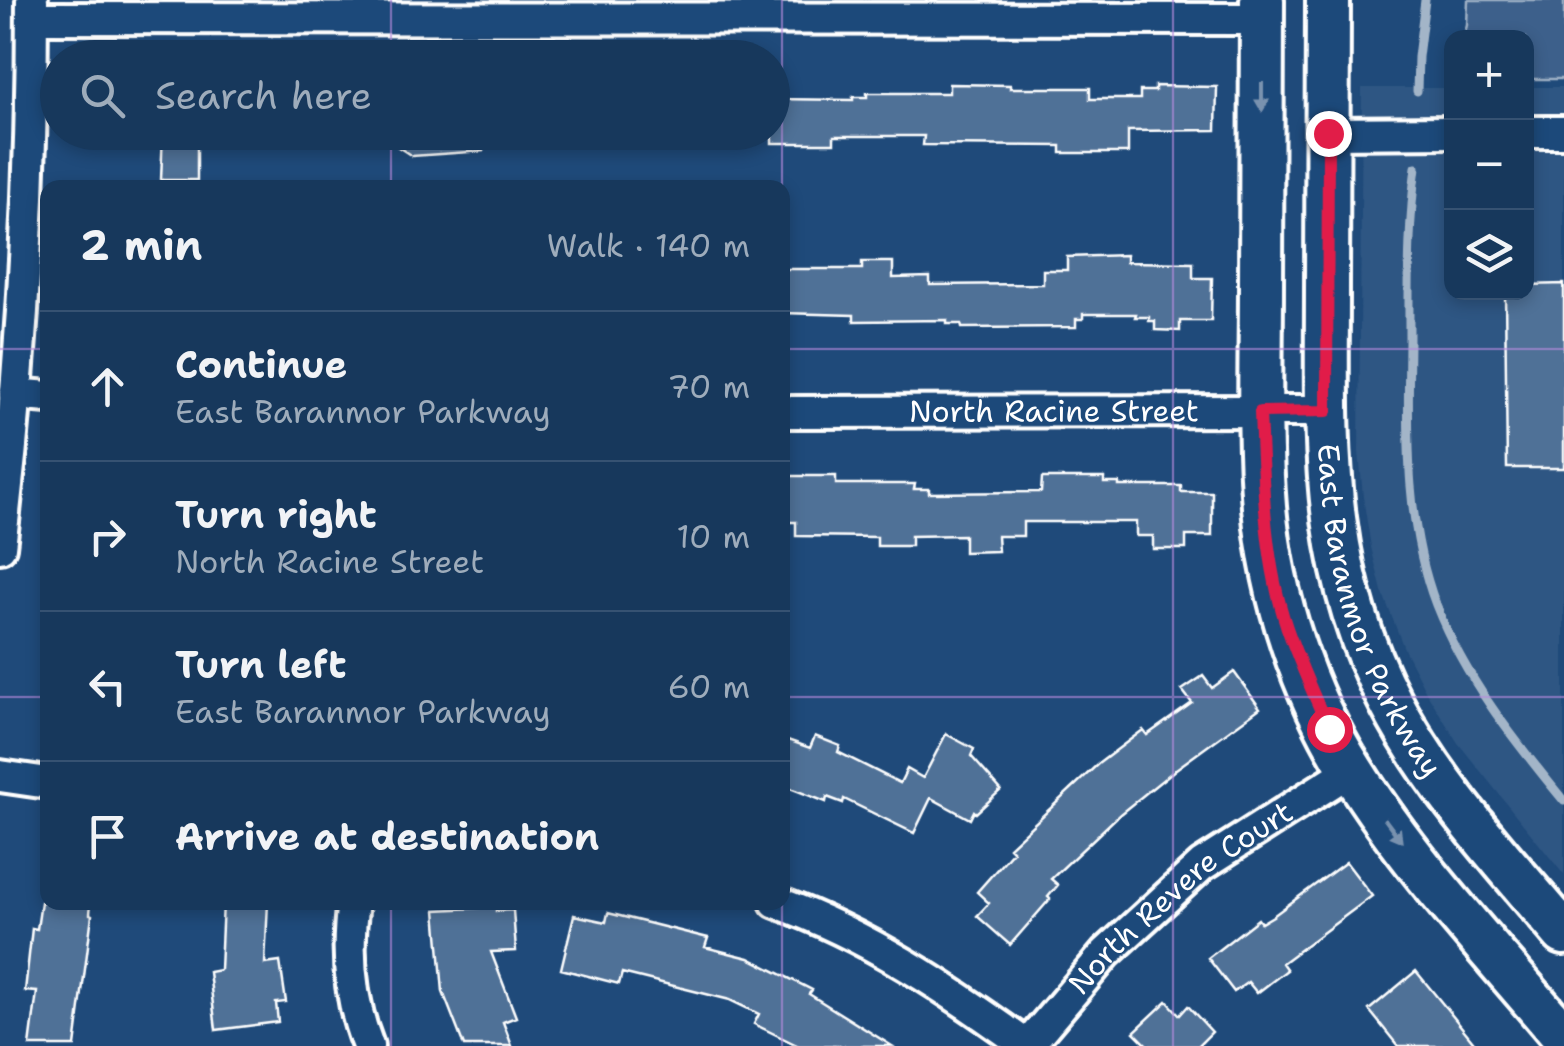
<!DOCTYPE html>
<html lang="en">
<head>
<meta charset="utf-8">
<style>
  body { margin:0; font-family:"Shantell Sans",sans-serif; background:#203f62; color:#f1f3f6 }
  .controls { position:absolute; right:30px; top:30px; display:grid; overflow:hidden; border-radius:20px; box-shadow:0 5px 15px #0003 }
  .controls button { width:90px; height:90px; display:grid; place-items:center; padding:0; border:0; border-bottom:2px solid #365272; background:#17385c; color:#f1f3f6; font:50px sans-serif }
  .stop { position:absolute; width:30px; height:30px; margin:-22px; border:8px solid #e11d48; border-radius:50%; background:#fff }
  .stop.end { background:#e11d48; border-color:#fff; box-shadow:0 2px 10px #0008 }
  .list { margin:0; padding:0; list-style:none }
  h2 { display:flex; justify-content:space-between; align-items:center; height:130px; margin:0; padding:0 40px; font-size:42px }
  h2 small { font-size:32px; font-weight:400; color:#9eacbb }
  .list li { display:grid; grid-template-columns:65px 1fr auto; gap:30px; align-items:center; box-sizing:border-box; height:150px; padding:0 40px; border-top:2px solid #365272 }
  .list b { display:block; font-size:38px; white-space:nowrap }
  .list p { margin:0; font-size:32px; white-space:nowrap; color:#9eacbb }
  .list em { font-size:32px; font-style:normal; color:#9eacbb }
  .icon { flex:none; width:55px; height:55px; fill:none; stroke:currentColor; stroke-width:2; stroke-linecap:round; stroke-linejoin:round }
  .map { position:relative; flex:none; width:1564px; height:1046px; overflow:hidden }
  .search { position:absolute; background:#17385c; box-shadow:0 5px 15px #0003; left:40px; top:40px; width:750px; height:110px; display:flex; align-items:center; gap:25px; box-sizing:border-box; padding:0 35px; border-radius:55px; color:#9eacbb; font-size:38px }
  .panel { position:absolute; background:#17385c; box-shadow:0 5px 15px #0003; left:40px; top:180px; width:750px; height:730px; border-radius:20px }
  .map>svg:first-child { display:block }
  .built { fill:#2e5683 }
  .green { fill:#3c618b; stroke:#9eb0c5; stroke-width:2.5 }
  .lines { fill:none; stroke-linecap:round; stroke-linejoin:round }
  .stream { stroke:#a3b5c8; stroke-width:9 }
  .building { fill:#507197; stroke:#fff; stroke-width:2.5 }
  .street-casing { stroke:#fff; stroke-width:38 }
  .secondary-casing { stroke:#fff; stroke-width:50 }
  .street { stroke:#1f4a7a; stroke-width:30 }
  .secondary { stroke:#1f4a7a; stroke-width:42 }
  .oneway { fill:#7992af }
  .route { stroke:#e11d48; stroke-width:12 }
  .grid { fill:none; stroke:#b68bdc; stroke-width:2.5; stroke-opacity:0.55 }
  .labels { text-anchor:middle; stroke-width:10; stroke-linejoin:round; paint-order:stroke }
  .street-label { font-size:30px; fill:#fff; stroke:#1f4a7a }
</style>
</head>
<body>
<div class="map">
<svg width="1564" height="1046" viewBox="0 0 1564 1046">
  <rect width="100%" height="100%" fill="#1f4a7a"/>
  <filter id="ink" filterUnits="userSpaceOnUse"><feTurbulence type="fractalNoise" baseFrequency=".01" numOctaves="2"/><feDisplacementMap in="SourceGraphic" scale="20" xChannelSelector="R" yChannelSelector="G"/><feConvolveMatrix kernelMatrix="1 2 1 2 8 2 1 2 1" color-interpolation-filters="sRGB"/></filter>
  <g filter="url(#ink)">
    <path class="built" d="M1527,87H1564V875L1458,743L1425,690L1405,651L1382,591L1371,547L1363,497L1359,451L1362,88H1451L1452,292H1526Z"/>
    <path class="green" d="M1468,0H1564V79H1527L1526,38L1464,37L1467,25Z"/>
    <g class="lines">
      <path class="stream" d="M1417,91L1418,57L1425,0
        M1416,167C1408,226 1409,282 1409,341C1408,429 1404,521 1436,605C1465,679 1514,740 1564,801"/>
    </g>
    <path class="building" d="M949,84L1010,85V88H1090V99H1140V91H1155V86L1217,87L1216,130L1128,131V153H1061V146L923,145L924,136H834V143H772V99L853,100V97H867V93H949Z
      M163,132H197V180H161Z
      M375,132H482L483,151L412,156Z
      M1126,255V262L1193,263V278H1212L1211,321H1180V331L1155,330V321H1149V317H1135L1136,314H1083V319H1076V327L962,328L961,324H947V320L854,321V315L782,313V269H862V262H893V278L930,277V285L1043,284V270H1067V257Z
      M1564,284V468H1507L1505,292H1526V285Z
      M782,476H836V484H915L914,489H929V493L1041,492L1042,478H1104V483H1119V486H1181V492H1212V536H1186V549H1153V536H1136V522H1023V536H997L998,551L964,552V535L911,536V546H877V537L796,536V522H782Z
      M1234,672L1260,708L1176,769L1120,814L1051,879L1058,885L1048,897L1050,899L1010,945L977,916L989,903L977,892L1013,851L1009,847L1098,764L1143,730L1147,735L1192,703L1182,690L1203,676L1212,688Z
      M946,734L974,749L971,756L1001,790L976,813L974,811L970,819L931,798L914,833L844,799L843,803L827,797L826,802L782,785V738L810,748L815,736L840,746L838,752L900,783L907,769L923,778Z
      M1346,862L1372,896L1282,963L1287,970L1257,993L1248,982L1234,992L1208,958L1258,919L1261,923L1273,916Z
      M41,902H91L90,914L92,915L75,1046H30L37,992L25,991L32,928L37,929Z
      M223,902H268L265,964L280,962L286,1002L276,1003L278,1022L216,1030L209,972L220,970Z
      M496,907V911L513,910L516,951L491,952L516,1017L503,1022L512,1046H464L443,992L436,910Z
      M608,913L708,938L705,947L749,958L812,990L809,994L892,1046H799L754,1024L759,1014L730,1000L622,973L619,984L561,969L574,915L606,922Z
      M1416,971L1477,1046H1398L1369,1010Z
      M1167,1001L1180,1015L1188,1006L1212,1032L1198,1046H1148L1134,1032Z"/>
    <g class="lines">
      <defs>
        <g id="street">
          <path d="M32,18L1262,19"/>
          <path d="M1526,132H1564"/>
          <path d="M1328,133L1452,132"/>
          <path d="M15,394L48,397"/>
          <path id="s1" d="M782,412L1327,411"/>
          <path d="M0,547C22,366 32,182 32,0"/>
          <path d="M0,776L48,783"/>
          <path d="M353,902C346,951 350,1001 368,1046"/>
          <path d="M776,902C869,936 947,988 1027,1046"/>
          <path id="s2" d="M1027,1046L1106,953L1202,865L1351,770"/>
        </g>
        <g id="secondary">
          <path d="M1262,0C1262,96 1261,192 1261,288C1261,361 1258,435 1264,507C1272,598 1303,693 1352,771C1411,866 1492,951 1564,1037"/>
          <path id="s3" d="M1328,0C1328,96 1328,192 1327,289C1327,437 1319,567 1391,703C1435,788 1503,860 1564,933"/>
        </g>
      </defs>
      <use href="#street" class="street-casing"/>
      <use href="#secondary" class="secondary-casing"/>
      <use href="#street" class="street"/>
      <use href="#secondary" class="secondary"/>
    </g>
    <defs><path id="oneway-solid" d="M-6-.8H1V-3.2L6.5 0L1 3.2V.8H-6Z" transform="scale(2.5)"/></defs>
    <g class="oneway">
      <use href="#oneway-solid" transform="translate(1262 97) rotate(90)"/>
      <use href="#oneway-solid" transform="translate(1393 830) rotate(53)"/>
    </g>
  </g>
  <g class="lines" filter="url(#ink)">
    <path class="route" d="M1328,133L1327,411L1260,412C1263,484 1264,559 1287,628C1299,662 1314,696 1329,729"/>
  </g>
  <path class="grid" d="M391,0V58M782,0V188M1173,0V1046M391,132V188M0,349H48M782,349H1564M0,697H48M782,697H1564M391,902V1046M782,902V1046"/>
  <g class="labels">
    <g class="street-label">
      <text dy="10" stroke="none"><textPath href="#s1" startOffset="272">North Racine Street</textPath></text>
      <text dy="10" stroke="none"><textPath href="#s3" startOffset="620">East Baranmor Parkway</textPath></text>
      <text dy="10" stroke="none"><textPath href="#s2" startOffset="215">North Revere Court</textPath></text>
    </g>
  </g>
</svg>
<div class="controls">
<button>+</button>
<button>−</button>
<button><svg class="icon" aria-label="layers" viewBox="0 0 24 24"><path d="M12 4l9 5-9 5-9-5zM3 14l9 5 9-5"/></svg></button>
</div>
<div class="stop" style="left:1329px;top:729px"></div>
<div class="stop end" style="left:1328px;top:133px"></div>
<div class="search"><svg class="icon" aria-label="search" viewBox="0 0 24 24"><circle cx="10" cy="10" r="6"/><path d="M15 15l6 6"/></svg>Search here</div>
<section class="panel">
<h2>2 min<small>Walk · 140 m</small></h2>
<ul class="list">
<li><svg class="icon" aria-label="ahead" viewBox="0 0 24 24"><path d="M12 20V5M6 11l6-6 6 6"/></svg><div><b>Continue</b><p>East Baranmor Parkway</p></div><em>70 m</em></li>
<li><svg class="icon" aria-label="right" viewBox="0 0 24 24"><path d="M7 20v-9h11M14 6l5 5-5 5"/></svg><div><b>Turn right</b><p>North Racine Street</p></div><em>10 m</em></li>
<li><svg class="icon" aria-label="left" viewBox="0 0 24 24"><path d="M17 20v-9H6M10 6l-5 5 5 5"/></svg><div><b>Turn left</b><p>East Baranmor Parkway</p></div><em>60 m</em></li>
<li><svg class="icon" aria-label="arrive" viewBox="0 0 24 24"><path d="M6 21V4h12l-3 4 3 4H6"/></svg><div><b>Arrive at destination</b></div></li>
</ul>
</section>
</div>
</body>
</html>
